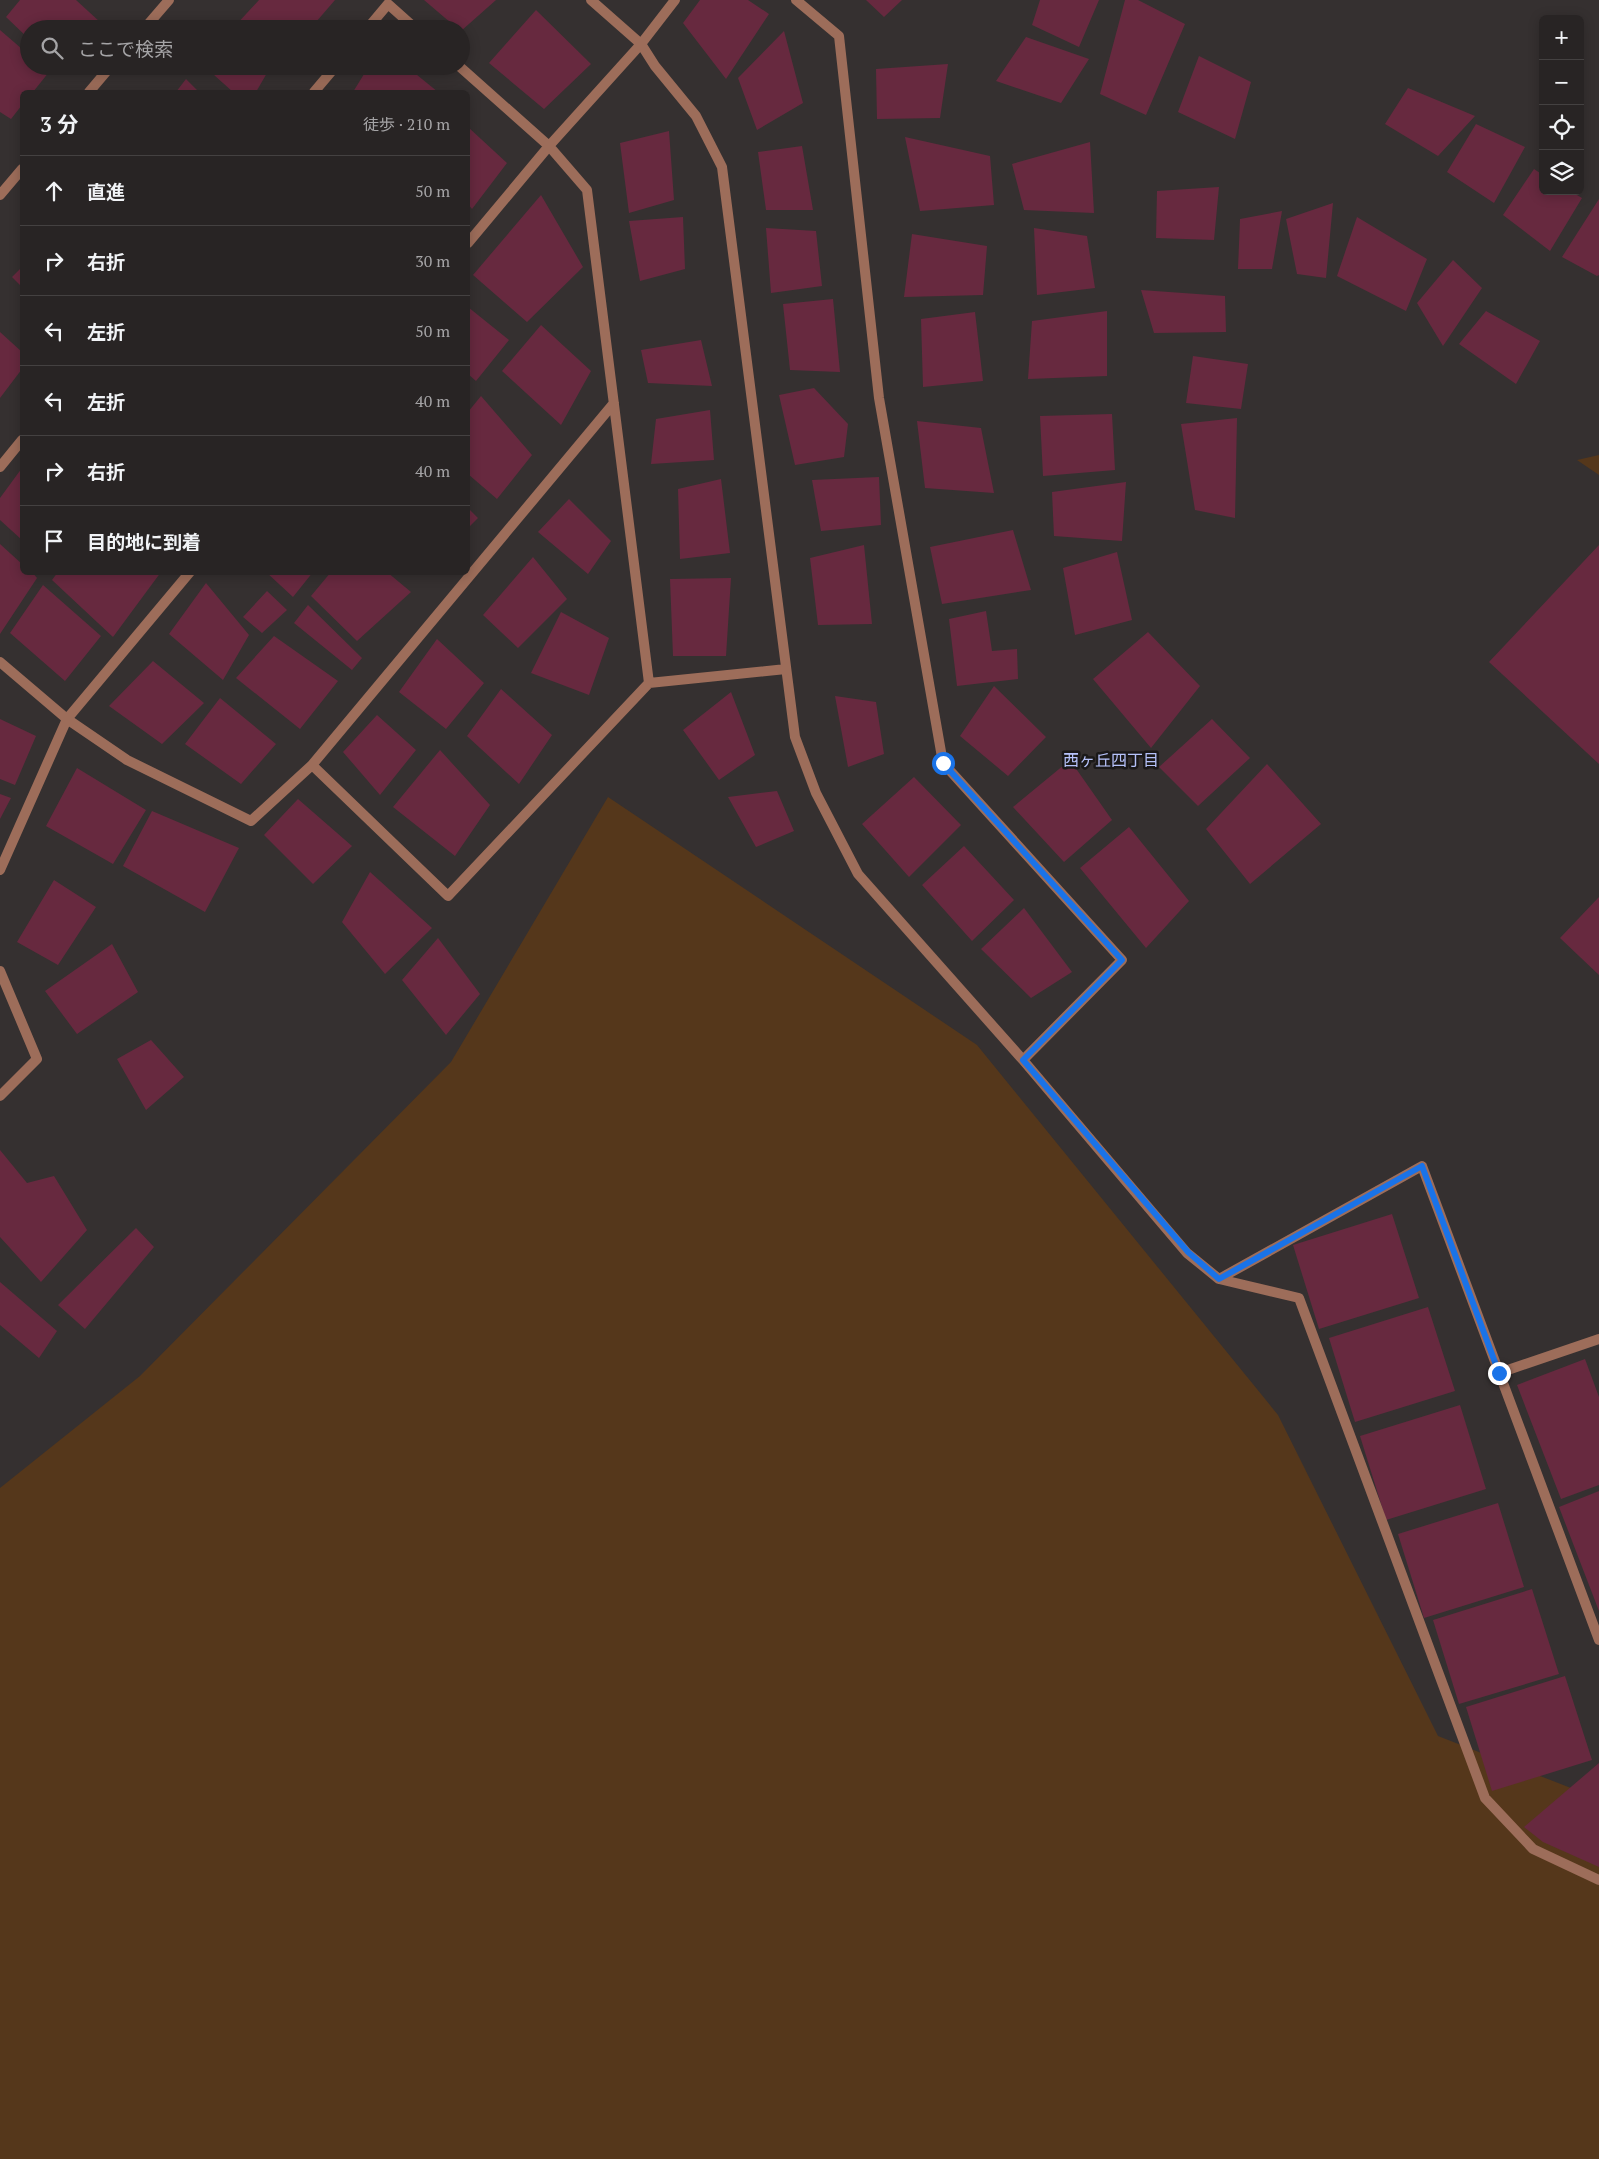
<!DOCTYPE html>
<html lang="ja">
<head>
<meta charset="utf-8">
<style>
  body { margin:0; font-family:"PT Serif","Noto Sans JP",serif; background:#302c2c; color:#f1f3f6 }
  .controls { position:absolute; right:15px; top:15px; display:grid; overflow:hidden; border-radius:8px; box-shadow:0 2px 12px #0003 }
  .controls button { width:45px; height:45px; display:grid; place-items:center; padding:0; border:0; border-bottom:1px solid #444141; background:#282424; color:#f1f3f6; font:25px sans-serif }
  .stop { position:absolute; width:15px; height:15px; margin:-11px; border:4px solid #1a73e8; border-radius:50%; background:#fff }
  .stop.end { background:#1a73e8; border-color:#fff; box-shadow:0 1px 5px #0008 }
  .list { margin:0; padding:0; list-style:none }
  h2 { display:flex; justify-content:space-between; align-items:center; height:65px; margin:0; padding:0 20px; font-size:21px }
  h2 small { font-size:16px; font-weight:400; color:#a5a4a6 }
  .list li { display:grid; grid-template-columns:32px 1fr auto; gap:15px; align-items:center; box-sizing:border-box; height:70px; padding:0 20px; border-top:1px solid #444141 }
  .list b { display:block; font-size:19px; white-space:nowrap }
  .list em { font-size:16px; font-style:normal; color:#a5a4a6 }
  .icon { flex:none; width:28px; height:28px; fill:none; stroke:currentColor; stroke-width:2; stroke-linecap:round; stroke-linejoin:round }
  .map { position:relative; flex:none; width:1599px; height:2159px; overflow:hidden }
  .search { position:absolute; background:#282424; box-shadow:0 2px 12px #0003; left:20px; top:20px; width:450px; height:55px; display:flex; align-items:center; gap:12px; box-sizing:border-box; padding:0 18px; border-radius:28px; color:#a5a4a6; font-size:19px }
  .panel { position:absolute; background:#282424; box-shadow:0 2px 12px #0003; left:20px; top:90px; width:450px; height:485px; border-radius:8px }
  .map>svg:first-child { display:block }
  .green { fill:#55371b }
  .building { fill:#67293f }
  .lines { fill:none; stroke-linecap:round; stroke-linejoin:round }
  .minor { stroke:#9d6d5a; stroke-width:10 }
  .tertiary { stroke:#9d6d5a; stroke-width:10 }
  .route { stroke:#1a73e8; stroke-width:6 }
  .labels { text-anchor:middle; stroke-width:5; stroke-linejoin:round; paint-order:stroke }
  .neighbourhood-label { font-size:16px; fill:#b6c2fa; stroke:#1b1919 }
</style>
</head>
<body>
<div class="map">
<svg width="1599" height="2159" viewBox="0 0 1599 2159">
  <rect width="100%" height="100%" fill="#353030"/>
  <path class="green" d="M1599,455V475L1577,460Z
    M608,797L977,1045L1278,1415L1438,1736L1599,1799V2159H0V1488L140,1376L451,1062Z"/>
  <path class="building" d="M20,0H76L100,22L92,29H29V39L6,17Z
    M259,0H335L310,29L234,27Z
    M424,0H496L461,31V29H458Z
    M700,0H748L769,14L726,79L683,23Z
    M866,0H902L884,17Z
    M1040,0H1099L1079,47L1032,25Z
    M1125,0H1138L1185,24L1146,115L1100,94Z
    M536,10L591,64L544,109L489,63Z
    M0,30L29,55V66H42L49,72L33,92H22V105L11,119L0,112Z
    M784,31L803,103L757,130L738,78Z
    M1026,37L1089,59L1061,103L996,81Z
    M1199,56L1251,82L1235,139L1178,112Z
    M948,64L940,118L877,119L876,69Z
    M204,66H259L267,73L256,92H233Z
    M369,66H406L438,92H353Z
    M186,79L199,92H176Z
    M1408,88L1475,116L1438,156L1385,124Z
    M1476,124L1525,147L1494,203L1447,172Z
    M468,127L507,163L472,209L468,204Z
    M669,131L674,200L629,213L620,143Z
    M905,137L990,156L994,205L920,211Z
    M1090,142L1094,213L1024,210L1012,164Z
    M802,146L813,210H766L758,152Z
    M1534,169L1543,175V191H1570L1582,198L1550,251L1503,215Z
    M1219,187L1214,240L1156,238L1157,191Z
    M541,195L583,267L527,322L473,275Z
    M1599,199V275L1597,276L1562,257Z
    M1333,203L1326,278L1297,274L1286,219Z
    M1282,211L1272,269H1238L1240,219Z
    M683,217L685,269L640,281L629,221Z
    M1357,217L1427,259L1406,311L1337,276Z
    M766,228L816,231L822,286L771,293Z
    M1034,228L1087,236L1095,288L1037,295Z
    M912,234L987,246L983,295L904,297Z
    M1453,260L1482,288L1443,346L1417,303Z
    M22,267V287L12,277Z
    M1141,290L1225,296L1226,332L1154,333Z
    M833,299L840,372L790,370L783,304Z
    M468,307L509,340L476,381L468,374Z
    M1107,311V376L1028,379L1032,321Z
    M1486,311L1540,341L1516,384L1459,344Z
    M975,312L983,381L923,387L921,319Z
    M541,325L591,371L561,425L502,371Z
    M0,332L22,352V369L0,398Z
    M701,340L712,386L648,383L641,350Z
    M1193,356L1248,364L1241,409L1186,403Z
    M814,388L848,424L844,457L795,465L779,395Z
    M481,396L532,455L497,499L468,474V412Z
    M710,410L714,460L651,464L656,419Z
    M1112,414L1115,470L1043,476L1040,416Z
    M1237,418L1235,518L1195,510L1181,424Z
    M917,421L981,428L994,493L925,488Z
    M22,468V540L0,520V498Z
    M879,477L881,525L821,531L812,480Z
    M721,479L730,553L680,559L678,489Z
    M1126,482L1122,541L1054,536L1052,492Z
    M569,499L611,541L588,574L538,532Z
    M468,508L478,518L468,528Z
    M1013,530L1031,590L942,604L930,547Z
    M0,544L22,564V572H32L37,578L0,634Z
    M864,545L872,624L818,625L810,558Z
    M1599,545V764L1489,662Z
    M1117,552L1132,620L1075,635L1063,568Z
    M533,557L567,599L518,648L483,615Z
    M58,572H161L113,637L52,580Z
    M266,572H313L293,597Z
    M331,572H387L411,592L357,641L311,596Z
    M731,578L726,656H673L670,579Z
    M206,583L249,635L223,680L169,634Z
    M43,585L101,636L65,681L10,633Z
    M267,591L287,610L262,633L243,617Z
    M308,605L362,658L352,670L294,623Z
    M986,611L992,651L1017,649L1018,679L957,686L949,619Z
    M561,612L609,638L589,695L531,673Z
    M1148,632L1200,686L1151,748L1093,679Z
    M274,636L338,681L300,729L236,678Z
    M437,639L484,683L446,729L399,692Z
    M153,661L204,703L162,744L109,706Z
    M994,686L1046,737L1008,776L960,736Z
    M501,689L552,735L519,784L467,736Z
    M731,692L755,755L719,780L683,730Z
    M835,696L876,702L884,754L848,767Z
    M220,698L276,744L241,784L185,744Z
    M377,715L416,750L380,795L343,752Z
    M0,719L36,736L15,785L0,779Z
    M1212,719L1250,758L1198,806L1159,767Z
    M440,750L490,805L455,856L393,807Z
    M1070,760L1112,820L1064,862L1013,807Z
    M1267,764L1321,824L1250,884L1206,829Z
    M77,768L146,810L113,864L46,826Z
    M914,777L961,825L909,877L862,824Z
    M777,791L794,831L756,847L728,797Z
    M0,794L11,798L0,819Z
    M298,799L352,846L313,884L264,835Z
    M152,811L239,848L205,912L123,866Z
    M1129,827L1189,901L1146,948L1080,868Z
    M964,846L1014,900L972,941L922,885Z
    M370,872L432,928L385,974L342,922Z
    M54,880L96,907L58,965L17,942Z
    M1599,897V975L1560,938Z
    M1024,908L1072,972L1031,998L981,949Z
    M438,938L480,994L446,1035L402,980Z
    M112,944L138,992L77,1034L45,991Z
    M151,1040L184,1077L146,1110L117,1059Z
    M0,1150L27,1183L54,1176L87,1230L41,1282L0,1237Z
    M1392,1214L1419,1298L1319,1329L1293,1245Z
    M136,1228L154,1247L85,1329L58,1305Z
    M0,1282L57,1331L39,1358L0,1325Z
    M1428,1307L1455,1391L1355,1422L1329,1338Z
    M1585,1359L1599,1397V1485L1561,1499L1517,1385Z
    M1460,1405L1486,1489L1386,1520L1360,1436Z
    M1599,1491V1611L1559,1507Z
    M1498,1503L1524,1587L1424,1618L1398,1534Z
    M1532,1589L1559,1674L1459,1704L1433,1620Z
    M1565,1676L1592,1760L1492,1791L1466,1707Z
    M1599,1763V1867L1543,1842L1524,1827Z"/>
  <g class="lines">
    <path class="minor" d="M591,0L641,44L655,66L696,116L722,167L795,737L816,793L858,874L1023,1060L1187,1253L1219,1279L1299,1298L1485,1798L1533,1849L1599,1880
      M796,0L839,36L879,398L943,763L1122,960L1023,1060
      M367,29L388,4L416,29
      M459,66L549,146L587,190L649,683
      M314,92L336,66
      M468,243L549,146L641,44L675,0
      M0,467L22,440
      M0,662L67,719L127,760L251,821L312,765L614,403
      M312,765L448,896L649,683L786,669
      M0,870L67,719L190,572
      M0,971L37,1059L0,1096
      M1219,1279L1422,1166L1599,1640
      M1499,1373L1599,1339"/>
    <path class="tertiary" d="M144,29L169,0
      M89,92L111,66
      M0,195L22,169"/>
  </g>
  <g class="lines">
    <path class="route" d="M943,763L1122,960L1023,1060L1188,1252L1219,1279L1422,1166L1499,1373"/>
  </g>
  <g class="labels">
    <g class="neighbourhood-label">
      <text x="1111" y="766">西ヶ丘四丁目</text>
    </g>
  </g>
</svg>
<div class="controls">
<button>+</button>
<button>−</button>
<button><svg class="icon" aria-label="locate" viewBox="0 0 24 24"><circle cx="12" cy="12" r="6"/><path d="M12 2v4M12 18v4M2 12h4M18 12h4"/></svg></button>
<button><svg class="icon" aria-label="layers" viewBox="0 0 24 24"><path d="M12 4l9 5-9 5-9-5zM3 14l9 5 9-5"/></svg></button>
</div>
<div class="stop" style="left:943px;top:763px"></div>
<div class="stop end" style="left:1499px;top:1373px"></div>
<div class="search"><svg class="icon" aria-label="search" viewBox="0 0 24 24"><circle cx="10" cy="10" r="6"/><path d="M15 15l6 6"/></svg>ここで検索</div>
<section class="panel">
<h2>3 分<small>徒歩 · 210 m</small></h2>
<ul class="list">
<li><svg class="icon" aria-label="ahead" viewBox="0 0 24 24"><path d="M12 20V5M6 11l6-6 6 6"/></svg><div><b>直進</b></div><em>50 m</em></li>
<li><svg class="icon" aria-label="right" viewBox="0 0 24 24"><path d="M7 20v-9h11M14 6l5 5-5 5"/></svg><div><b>右折</b></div><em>30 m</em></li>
<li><svg class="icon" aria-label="left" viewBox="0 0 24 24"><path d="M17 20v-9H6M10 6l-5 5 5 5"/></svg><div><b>左折</b></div><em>50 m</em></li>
<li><svg class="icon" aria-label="left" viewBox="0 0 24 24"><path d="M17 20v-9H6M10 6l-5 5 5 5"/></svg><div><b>左折</b></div><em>40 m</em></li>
<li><svg class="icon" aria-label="right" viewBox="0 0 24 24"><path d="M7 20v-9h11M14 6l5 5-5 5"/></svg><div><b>右折</b></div><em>40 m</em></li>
<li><svg class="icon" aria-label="arrive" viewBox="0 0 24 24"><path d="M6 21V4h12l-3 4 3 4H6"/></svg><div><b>目的地に到着</b></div></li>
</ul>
</section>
</div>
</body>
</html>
